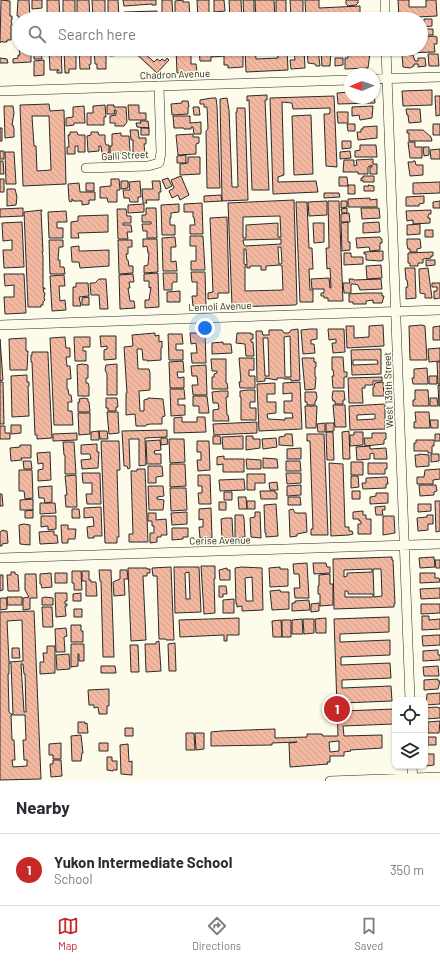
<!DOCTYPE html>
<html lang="en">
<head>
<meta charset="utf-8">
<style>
  body { margin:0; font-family:Barlow,sans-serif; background:#f2f2f3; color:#2b2b33 }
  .controls { position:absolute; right:12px; bottom:12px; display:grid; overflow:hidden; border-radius:8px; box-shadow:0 1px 3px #0004 }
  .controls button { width:36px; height:36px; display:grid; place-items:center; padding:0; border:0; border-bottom:1px solid #e1e1e2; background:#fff; color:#2b2b33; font:20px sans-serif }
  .compass { position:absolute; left:344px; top:68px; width:36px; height:36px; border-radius:50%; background:#fff; box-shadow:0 1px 3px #0004; rotate:268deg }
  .you { position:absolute; left:205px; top:328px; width:14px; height:14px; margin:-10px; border:3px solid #fff; border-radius:50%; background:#1a73e8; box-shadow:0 0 0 6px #1a73e833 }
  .badge { display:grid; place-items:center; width:26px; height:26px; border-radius:50%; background:#c62828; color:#fff; font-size:13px; font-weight:700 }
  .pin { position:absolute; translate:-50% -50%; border:2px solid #fff; box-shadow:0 1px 4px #0006 }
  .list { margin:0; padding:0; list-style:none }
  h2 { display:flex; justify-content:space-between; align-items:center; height:52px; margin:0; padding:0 16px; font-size:17px }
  h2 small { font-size:13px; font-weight:400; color:#7c7c81 }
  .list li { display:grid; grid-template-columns:26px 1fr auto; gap:12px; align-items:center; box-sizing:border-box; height:72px; padding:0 16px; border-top:1px solid #e1e1e2 }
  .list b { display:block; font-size:15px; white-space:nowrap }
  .list p { margin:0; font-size:13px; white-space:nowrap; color:#7c7c81 }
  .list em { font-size:13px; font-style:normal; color:#7c7c81 }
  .icon { flex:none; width:22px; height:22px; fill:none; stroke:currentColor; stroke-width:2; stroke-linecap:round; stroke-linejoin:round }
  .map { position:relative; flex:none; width:440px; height:781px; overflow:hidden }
  .search { position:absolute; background:#fff; box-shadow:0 1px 3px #0004; left:12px; right:12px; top:12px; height:44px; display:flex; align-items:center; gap:10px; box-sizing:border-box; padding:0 14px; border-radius:22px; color:#7c7c81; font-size:15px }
  .sheet { height:124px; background:#fff }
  nav { display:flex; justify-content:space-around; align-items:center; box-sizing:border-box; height:56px; border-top:1px solid #e1e1e2; background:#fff; font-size:11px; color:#7c7c81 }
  nav a { display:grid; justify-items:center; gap:2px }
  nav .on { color:#c62828 }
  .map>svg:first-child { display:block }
  .building { fill:url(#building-back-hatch); stroke:#2b2b2b; fill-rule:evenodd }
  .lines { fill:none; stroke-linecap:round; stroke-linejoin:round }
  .minor-casing { stroke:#2b2b2b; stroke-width:10 }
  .minor { stroke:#fdfbea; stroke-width:9 }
  .labels { text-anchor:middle; stroke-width:3; stroke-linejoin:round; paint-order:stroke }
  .street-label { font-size:10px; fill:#2b2b2b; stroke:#fdfbea }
</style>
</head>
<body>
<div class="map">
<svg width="440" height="781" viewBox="0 0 440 781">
  <defs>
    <pattern id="building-back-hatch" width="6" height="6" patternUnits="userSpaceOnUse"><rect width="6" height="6" fill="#f2b8a0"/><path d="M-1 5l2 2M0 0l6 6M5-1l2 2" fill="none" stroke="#d09e8a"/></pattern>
  </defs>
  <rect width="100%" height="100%" fill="#fdfbea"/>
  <path class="building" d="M1,0L10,1V16H12V20H11L12,25H11V40H7V42H2V41L0,43Z
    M18,0H29L30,19H19V20V16H17Z
    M32,0H42V8L32,9Z
    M47,0H59L60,19H47Z
    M63,0H75V19H63Z
    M77,0H89L90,19H77Z
    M92,0H105V19H93Z
    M108,0H118L119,19H108Z
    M123,0H156V5H152V4L124,6Z
    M162,0H172L173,19H162Z
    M183,0V2H189L190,19H175V1Z
    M197,0H209V19H198Z
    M214,0H224L225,11L214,12Z
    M229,0H241L242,19H230Z
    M243,0H254V19H244Z
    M255,0H274L275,19H256Z
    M276,0H286V19H276Z
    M290,0H303V19H291Z
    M305,0H319V8L360,6V13H370L371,19H306Z
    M346,0H358V3L356,5L348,6L346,4Z
    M398,0H409V7H426V0H436L437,16L399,18Z
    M157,11V19H124V12Z
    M424,19H432V26L424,27Z
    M425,29H433V35H425Z
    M434,36L437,37V44H434L435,52L401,53V49H421V44H424L423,37Z
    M18,43L19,49H31V62L13,63V59L18,58V55H20Z
    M49,49H61L62,73H57V71L59,70H50Z
    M64,49H76V69H69V73H65Z
    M79,49H91V64L89,65L90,69H80Z
    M94,49H106V69H97V64H95Z
    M110,49H144L142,51L154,62L157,59L160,61L162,59L165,61L167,58L169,60L157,73L134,52H121L122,55L110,56Z
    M176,49H191V64H196L197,72L177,73Z
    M199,49H211V61H200Z
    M212,49H243V67L228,68V65H224V56L212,57Z
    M245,49H255L256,59L278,58L277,49H287L288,70L246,72Z
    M294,49H304L305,68L291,69L290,60H295Z
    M307,49H318L320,66H316L315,64L308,63Z
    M321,51H331L330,66H322Z
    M34,52H41L42,59H34Z
    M370,53L368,68L345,69V58H348V54Z
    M428,54H438L439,66H429Z
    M402,55H413L415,61H418V58H425L426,66L418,67V64H414V66L410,68L403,67Z
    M0,58L7,59L8,63H0Z
    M335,58H343V65L335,66Z
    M44,60V75L34,76V61Z
    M432,90V105L403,106L402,91Z
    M374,91L375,103L338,104L337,93L350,92V98H374Z
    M267,95V100H265L269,190H252L249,100L247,101V96Z
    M334,96L337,167L326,166L324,114H329V113H330V108L293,109L292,103L282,102L284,175L278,177V182L316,181L318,192L273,194L270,98Z
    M435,96H440V115L436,116Z
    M212,98H216L217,106L220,188H207L206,131L208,129L207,107H204V104H200V100Z
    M227,98L229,110L232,187H238L236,112H237V108H245L248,200L222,201L220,99Z
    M182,101H188L189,107H188V114L172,115L171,104L182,103Z
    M49,104L50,111L64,110L66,184L23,186L20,105ZM32,116H49L51,170L37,171L36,146H34Z
    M105,105L106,117H104V125H87V113H93V106Z
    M107,105H114V107H126L127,122L124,126H115V123H110V116L116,115V110H114L115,114H107Z
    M128,105H139V113H146V120H129Z
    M4,106H13L14,113L12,125H13L14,129V137L5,138Z
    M84,106L85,123H74V125L66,126V118L73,117V107Z
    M373,106L372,118L360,120L359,115L352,116V107Z
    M193,107H199L200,115H194Z
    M406,109H420L421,122L409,123L408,115H407Z
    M337,112H348V123H338Z
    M311,115L313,174L294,175L292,116Z
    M173,116H190V123L201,122V134H194L193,127H191V129H184V128H174Z
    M140,121H148L149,128L137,127L136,123H141Z
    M347,124H355V131H348Z
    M433,124H440V135H433Z
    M377,126V138L358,140L357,132H361V129H363V127Z
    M0,128H2V141H0Z
    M141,128H149V135H141Z
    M130,130H138L139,138H146V144H144L145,154L133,155V140H131Z
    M407,130H423L431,137L432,141H409V133H407Z
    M70,132H77L78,135H85V152H78V146H75V154H67V147H69L68,135H70Z
    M91,132H98L99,135H105V142L106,145H109V153H102L101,146H99V151L88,152L87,136L91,135Z
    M121,133V136H129L130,151L129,153L110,154V146H112V134Z
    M193,134V137H199V143L196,144V154L178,155L176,135Z
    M342,141H351V148L342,149Z
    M408,142H415V147H422V158H410Z
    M360,145H376L377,157H355V151L360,150Z
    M423,147H429V155L424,156Z
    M440,149V159H431L430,150Z
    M0,151H4V159H0Z
    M350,151L351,158L340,159V152Z
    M5,152H14L16,184H6Z
    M186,155V163H177V156Z
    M188,157H200V174L180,175V164L188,163Z
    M373,159V164H377V174H370V167H372V165L368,167V174H358V172H343L344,160H354V166L357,165L356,160Z
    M0,161H3L4,174H0Z
    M413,161H415L416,165H423V175L410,176L408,162H413Z
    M181,176L189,195L180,200L178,195L172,198L169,191L174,188L171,180Z
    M363,176H374V182H363V180L361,181V178H363Z
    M339,177H347L348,186H339Z
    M168,178L172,186L166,189L162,180Z
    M0,179H4V192H0Z
    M111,179H119L120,190H117V202H108L107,198H100V187L111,186Z
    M121,181H128V188L121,189Z
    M140,181L141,197H138V202H130L129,198H124L123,190H130L129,182Z
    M152,181H160L161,192H159V200H146L147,203H143L142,189H153Z
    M440,182V193L413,194V183Z
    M79,183L80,192H95V200H89V204L82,205V201H73L72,199V201L70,202L69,200L68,184Z
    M86,183H94V191H86Z
    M348,185H355V194H348Z
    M368,185L374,186V191H364V186H369Z
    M7,189H15L17,197L16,205L7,206Z
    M324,193H339L340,197L324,198Z
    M221,195L222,201L204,202V196Z
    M424,196V203L419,204V206H406V197Z
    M370,198V200L377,199V207H348V199Z
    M294,200L297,304L295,305L235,307V306H232L228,203ZM280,216L281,237H278V223L246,225V238H243V217ZM281,239V244L245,246L244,245L243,240ZM278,247H281L282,263L281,264H279ZM244,249H246L247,265L244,264ZM280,265L282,266L283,290L245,291V266H247V268H250V266H261V270H266V266Z
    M327,201V215L309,216L308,202Z
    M328,201H339L343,301H328V298H324V296H321V293H324V289H312L311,279L329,278L330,288H331L330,268L327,269L326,248H329Z
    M341,201H347V207L341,208Z
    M440,201V208H433V202Z
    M296,202H307L309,248H312L313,269H309L310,290H313V302H300Z
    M202,203L203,234H190V225H195L194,217H193V212H184V204Z
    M144,204V212L128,213V205Z
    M179,204V212L171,213V218H170V225H175V235H162L161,205Z
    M23,208V216L0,217V209Z
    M146,208H156L157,238H147V231H143L142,224H151V222H142V215H146Z
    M347,208V213H342L341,209Z
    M361,208H379L380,218L362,219Z
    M117,209H126L127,216H131V223H123V225H131L132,232H127L128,239H118Z
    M42,210V211H41L43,252H42L43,256V288H45V289H43L44,293H45L44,298L45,300L43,302V305H41V307H28L24,212Z
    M431,210V214H429L428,216V218H430V223L413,224V220L407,221L406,211Z
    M66,211L67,222H57V228H63V238H49L48,212Z
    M349,213L350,222H341V214Z
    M108,215V232L78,233L79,238H71V222L78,221V216Z
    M227,217L229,293H218V298L208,299V293L213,292L210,218Z
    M22,222L24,267L4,268L3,250H12V240L3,241L2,223Z
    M348,222V242H350V250L342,251L341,223Z
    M379,222L380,232L363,233V223Z
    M313,223H324V242L314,243Z
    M420,224V234L407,235V225Z
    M425,230H433V237H425Z
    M190,236H203L205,270H191V261H196V246H190Z
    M175,237L176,247H171V262L176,261L177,271H163L162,238Z
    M380,237L381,239H382V243H380V250L370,251L369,247L357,248L356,238Z
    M143,239H157L158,272L144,273V266L148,265L149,253H148L147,246L143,247Z
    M407,239H420L421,248L417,249V252H410V249H408L407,245Z
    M49,240H63V247H59L58,260H60V267H64L65,274H50Z
    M118,240H132V247H128V254H126L127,260H128L129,266H133V273L119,274Z
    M79,246V251H82L109,250V266L80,268L79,262H72L71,247Z
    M383,251V260L381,261L366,260V254H364V252Z
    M433,252V256H431V258L423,259V263H418V266H410V263H408V253Z
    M344,253H351V257H363V264L344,265Z
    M426,260H435V265L426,266Z
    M381,265L382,278L367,279L366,266Z
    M405,268H415V270L416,298L406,299V287H408L407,280H406Z
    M428,268L432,298H425V294L420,293L419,273V269Z
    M191,272H205L206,306H193L192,296H197V282H192Z
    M158,273L159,307L145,308V300H149L151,287L149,288V281H144V274Z
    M163,273H177V282H173L172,284V290H164Z
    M4,274H24L26,313L5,314L4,297H14V285L5,286Z
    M133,274L134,282H129L130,288H128L130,301H134L135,308L120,309L119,275Z
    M64,275L65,286H59L60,301L65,300L66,310L52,311L50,276Z
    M99,279H106L108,309H100L99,295H91L90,283H95Z
    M349,279H353L354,280L381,279L382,289L360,290L358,285L354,284H351V293H344L343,283H350Z
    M76,283H88L89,296L79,297L81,306H73V287H76Z
    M432,283H440V298L434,299V291H437V287H432Z
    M180,291V302H167V292Z
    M365,293H382V296H384L382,303H373V300L366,301V304H353V302H349V294Z
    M89,297V305H82V298Z
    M383,325L384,346L347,348L346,326H354V338L369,337V326Z
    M422,325L425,326L427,360H410L409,326Z
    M440,326V340H433V327Z
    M298,329L300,380L291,381V379H284V378H277V380L265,378V381L257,382L256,331H262L263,335H269V330H282L284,333H289L291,330ZM290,336L291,377H285L284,337ZM263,338H268L269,376H265Z
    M310,329H317V339L311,340V344H314L315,353L303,354L301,330Z
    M328,329H344L345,352L333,353L332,343H336V339L329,340Z
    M155,333V336L159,335V342L162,341V348H161V360L147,361V360H143L142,349H137L138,369H149L150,373V390L139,391L140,411H144V400L148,399V398L163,399L165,416L162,417V424H150L146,425V426H136L135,414L126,415V393H127L124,347L133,346L132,335Z
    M190,333H205L206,363H192L191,353H197L196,343L191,344Z
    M237,333H251V334H253V339H251V342H253L254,356H246L245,344L236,343Z
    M168,334H182L183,344H176V350H183V360H169Z
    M100,336H116V359L104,360V350L107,349V346L101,347Z
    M65,337L66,348H70V357H66L67,366H70L71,379H67V389H68L69,395H71L72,402H68V411H72L73,425H54L50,338Z
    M74,337H90V347H83V351H86V361H75Z
    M26,338V351H28L27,370H10L9,339Z
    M0,339L3,380L0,381Z
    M223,342V344H231L232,353L212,354V343Z
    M440,348V361L429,362L428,349Z
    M381,349V374L352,375L351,350ZM353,360H377L378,364L353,365Z
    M32,352H48V355L52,438L37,439V435H35L32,362H31V355H32Z
    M332,357H343L344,372H347V377H344V388H333L332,376H334L333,370H332Z
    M239,358H254V370H249V376H255V388H240L239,382H241Z
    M302,358H314V362H316V367H315V377H316L315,389L305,390Z
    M211,359H226V383H227L228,389H212V377H214V374L217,373V371H212Z
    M183,361L184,372H177L178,378L184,377V388H170L169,362Z
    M437,362H440V384H438Z
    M82,364L88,365V378H86V383H88L89,386V396H78L77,365Z
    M117,364V395H107V374L105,370L106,365Z
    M206,365L207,395H193L192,385H198L197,376H192L191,366Z
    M427,368L428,384H413L412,378H414V369Z
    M27,375V382H29V386H28L29,416L12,417L11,376Z
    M429,376H437V384H429Z
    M382,377V381H373V385H365V388H362L363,403H349L348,378Z
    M0,382H3L4,424H0Z
    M300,382L302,429L259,431L257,384L275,383V394H267V402H276V413L267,414L268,419L285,420V418H293L292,413H284V401H292V393L283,394V383Z
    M383,382L384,396H373V387H374L375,383Z
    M438,385H440V406H439Z
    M170,389H184L185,399H178V405H185V415L171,416Z
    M247,390H255V402H250V408H256V420H241V397H240V391Z
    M415,390H428L429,406H413V400H415Z
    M221,391H228V397H226L227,415H228L229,421H213V410L219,409L218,403H213L212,392Z
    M333,391H344L345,400H343V404H335V401H333L332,398Z
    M305,392H316L317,397L316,401H315V405H307V402H305Z
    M193,396H207L209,413H199V406H193Z
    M84,398L88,399V402H89L90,412H78V402H80L79,399Z
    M106,398H117L118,407H116V411H108V408H106Z
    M430,398H437L438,406H430Z
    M385,404V429L350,430L349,406ZM375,414V419L357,420V415Z
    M333,405H345L346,427H335Z
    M305,406H317L316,428H306Z
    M107,412H118L119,433L109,434Z
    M415,412H429L430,428H414V422H416Z
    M78,413H90V434L79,435Z
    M182,417V422H197V417H205L206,432L174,433V418Z
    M430,420H438V428H431Z
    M257,422V433L214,435L213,424Z
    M325,423V432H318L317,424Z
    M326,423H334V431L326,432Z
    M11,425H21V433L11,434Z
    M0,426H5V433H10V439H0Z
    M167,430V437L145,438L146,465L139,466V439H129L130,468L128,469L127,466H124L122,431Z
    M99,431H107L108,439H100Z
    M99,431V440H91V432Z
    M349,431L350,459H343L342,432Z
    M326,432H333L334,460H327Z
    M354,432H363V445L350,446V435H354Z
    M77,433V440L53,441V434Z
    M372,433H386V439L384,440V444L365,446L364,438H372Z
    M285,434H292L293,446L279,445V437L285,436Z
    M307,434H324L328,535H311V529H313L310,441H307Z
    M435,434H440V441H435Z
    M213,436H220L221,444H213Z
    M243,436V449H223L222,437Z
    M246,436H253V439H260V448L246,450Z
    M161,438H167L168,444L161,445Z
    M276,438L277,447L263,449L262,439Z
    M169,439H184L185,462L170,463Z
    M160,440L161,450L154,451L155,454H161V464H147L146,441Z
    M416,440H434V446H432V453H428V451H414V443H416Z
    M101,441H119L120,470H117L119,537H117V543H105Z
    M197,441H209L210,470L198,471L197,460H201V452H197Z
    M63,442H74L76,474H65V455H64Z
    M97,444V452H99L98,468L82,469L81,460L91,459L90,454H81V445Z
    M20,445H31V458H21L22,460L11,461L10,448L20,447Z
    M370,446V449L386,448L387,459H374V454L372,453L370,454V459L357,460L356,447Z
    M301,448V459H287V449Z
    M50,452L51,480L38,481V470L43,469V463L38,464L37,453Z
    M419,454L429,455V466L416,467L415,455H419Z
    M431,454H439V461L431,462Z
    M224,456V459H244V472H223V464L217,465V457Z
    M263,458L277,459L278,468H263Z
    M246,459L261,460V469H247Z
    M23,461H31L32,469H24Z
    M286,461H300L301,471H286Z
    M351,462H363V475H351Z
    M329,463L343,464L345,527H349V531H352L353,534L349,535L331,536Z
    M368,463H387V469H385V474H368Z
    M170,464H185L186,486L170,487Z
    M148,466H162L163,476L156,477V483H148Z
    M137,469H145L148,542H129V534H133L131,471H137Z
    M440,469V479L433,480V484H417V477H424L425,470Z
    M19,470H32L33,498L25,499L24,491H19Z
    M82,473H100L101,504H87L86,494H92V483H83Z
    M286,473H301V483L287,484Z
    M247,474H265V483H255V490H247Z
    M76,475L77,507H66L65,495H67L65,476Z
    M198,475H210L211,504H199L198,493H202V486H198Z
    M351,476H358L359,487L351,488Z
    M387,477L388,484H386V488L363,489L362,483H366V478Z
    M244,479L245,490L220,491L219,480Z
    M277,482L278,490H270L269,483Z
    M301,485V495L287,496V486Z
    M419,485H436L437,491L434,492V495L420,496Z
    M52,486V502L45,503L44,498H39L38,487Z
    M148,486H163L164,496L157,497V499L164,500L163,510H149Z
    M170,488H186L187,510L171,511Z
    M260,491H275V493H277V499H261Z
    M352,491H360V499H352Z
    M224,492H232V500H224Z
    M376,493H388V503L370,504V497L376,496Z
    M0,494H2L3,506H0Z
    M238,497H246L247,509H239Z
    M288,497H300L301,505H288Z
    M33,499V510H20V500Z
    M247,501H255V509H247Z
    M435,501H440V531L436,532Z
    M219,502H226V510H219Z
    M40,503H55L56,513L40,514Z
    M276,504L278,536L266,537V533H265L264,505Z
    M418,504H431V511L418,512Z
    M385,506V510H382L383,515H376L375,507Z
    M101,507L102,536H94V538H88L87,527L94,526L93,517L84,518V508Z
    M211,508L212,538H200L199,527H203V519L199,520V509Z
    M72,509H79L80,518H72Z
    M293,509L295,513H306L307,532L297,534V536L290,537L289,510Z
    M33,510V518H25V511Z
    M363,511V515H366V519H371V534H358V524H361V521H359V519H353V512Z
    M187,512V524L172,525L171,513Z
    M255,512H260L261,538L251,537L250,518L255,517Z
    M148,513H156V520L166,519L167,535H161V537H157V542L150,543V533H154V526H152V521H148Z
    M235,515H243L244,518L245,537L235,538Z
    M427,515H433V524H428V530L418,531L417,518L427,517Z
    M41,516H56V529L48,530V526L41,527Z
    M383,516H394L395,533L383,535Z
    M226,518H232L233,538H222L221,519Z
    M24,524L30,525V545L20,544L19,525Z
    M61,525H68V529H76L75,539H68V543H62Z
    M172,528H188V537H183V539L172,540Z
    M4,530V531H7L8,543L2,544V546H0V533L1,531Z
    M54,531V535H57L58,543L40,544L39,532Z
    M392,557V560H393L395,604H394V607L334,609L333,559ZM372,569V572L347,573V576L344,577V570ZM373,569H381L382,596L374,597ZM345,591H348V594H373V597H345Z
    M434,557L435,567L420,568L419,558Z
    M435,560H440V568H436Z
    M307,563L309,598H295L294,588H300L299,574H294L293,564Z
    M313,563H326L327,567H330V573L314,574Z
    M201,566H215V579H214L215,613L204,614Z
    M171,567L174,640H166V639H159L157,576H153L152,568Z
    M174,567H199L201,612L175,613ZM189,572L190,599H186L185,573Z
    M242,567L262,568L263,610L242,611V606L237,607V604H236L235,568ZM252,577L253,601H246L245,578Z
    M280,567V569H288V586L270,587L269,568Z
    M128,568H147V569H150V573H147V576H143L146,640L131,641Z
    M227,568V570H230V580H220L219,570Z
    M99,570H111L114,657H103L101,581H100Z
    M120,570H127L128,579H124L125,595L114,596L113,582L120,579Z
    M72,571H81L82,590H74V583H72Z
    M82,571H89V580H91V582H96L97,596H86V581H82Z
    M11,572H15V574L18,575L19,591H8L7,575H11Z
    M51,573L52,587L42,588L41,584H40V574Z
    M55,573H67V583H55Z
    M420,573H435V578H439L440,582L420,583Z
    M25,574H36L37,598H30V609L23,610V598L29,597L25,590Z
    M330,574V584H333V605L320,606V594H318V586H319V575Z
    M0,575H3V590L0,591Z
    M219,586H226L227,594H223V597H219Z
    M440,588V598L421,599L420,589Z
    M280,590L281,592H289V609L272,610L270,591Z
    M55,593H67V601H65V604H67V606H65L66,616L56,617Z
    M81,593V601H73V594Z
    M7,597H22V605H7Z
    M45,597L53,598V605H42V598Z
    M1,598H7V609L0,610V599Z
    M234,599V613H223V600Z
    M309,600L310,610L292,611V603H295V601Z
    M319,603V611L311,612V604Z
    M421,604H440V613L421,614Z
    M42,607H52L53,627H43Z
    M74,609H82V617H74Z
    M34,611L41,779L0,780V612ZM22,620L23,661L9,662L7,621ZM9,663H11L13,714H11L9,712L8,674H9ZM21,664H23L24,674H25L26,712H24ZM11,715H25L26,740H23L24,760H27V766L13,767L12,760H15L14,740H12Z
    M422,616H429V620L440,619V629L422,630Z
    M389,617V632L340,634V642L390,640V655L341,657V665L390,663L391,678L342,680V688L391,686L392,701L342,703L343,711L394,709L395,720H393V724L343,726L344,736L382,735V748L350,750L351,751L344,752V756H330V762H327L328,764L290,767L289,743L297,742L272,743V745L211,746V732L221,731L275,729V738L307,737V734H322L323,736H338L334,619ZM339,741V751L330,752L329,742Z
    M239,618V635H227V641H224V635L180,637L179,620Z
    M326,618V633H316L315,619Z
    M302,619L303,634H292V620Z
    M303,619H314V633L304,634Z
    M281,620L282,637H273L272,621Z
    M282,620H291V637H282Z
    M71,625H81V631H83V642H71Z
    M66,628L67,636L64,637L65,652H56L55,629Z
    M437,635H440V645L423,646L422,636Z
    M159,641L161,671L146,672L145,644H156V642Z
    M175,643L176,671H169L168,644Z
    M71,644H84V661H79V654H78V666L71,667Z
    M130,645H138L139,672H131Z
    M47,646H55V673L40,674V662H44L43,653H47Z
    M12,648H19L20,658H12Z
    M438,650V655H440V660L423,661V651Z
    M69,654L70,669L57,670L56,655Z
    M101,666H115L116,673H101Z
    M438,666L439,676H424L423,667Z
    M438,679V681H440L438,689L424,690V680Z
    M109,689V706H107V714H99L98,707L94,708V705H89L88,690Z
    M440,693V704L426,705L427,694Z
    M436,707L440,708V718L425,719V708Z
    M440,721L439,733H428V722Z
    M78,722H85V724L87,723L88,733H78Z
    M125,728H133V736H125Z
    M186,733H194L195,750H186Z
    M195,733H204V749L196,750Z
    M81,735L83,753H82L81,761H72L71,736Z
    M428,737H436V745H428Z
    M61,743V759H53V755H49V744Z
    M99,743H108V751H99Z
    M128,744L129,762L132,761V775L121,774L120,745Z
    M425,754H434V765L425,766Z
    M107,757H112V761H117V770H113V771L107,770Z
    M53,760H61L62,776L51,777L50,764H53Z"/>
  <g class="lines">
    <defs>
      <path id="minor" d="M385,0V19
        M386,49L410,700
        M374,79L440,77
        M0,91L350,80
        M86,168L148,166L159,163L161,153L159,86
        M0,325L440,310
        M0,558L440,544
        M412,766L413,781
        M330,781L440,777"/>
    </defs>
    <use href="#minor" class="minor-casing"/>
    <use href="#minor" class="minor"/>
  </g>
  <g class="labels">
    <g class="street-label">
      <text transform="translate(175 74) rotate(-2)" y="4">Chadron Avenue</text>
      <text transform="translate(125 155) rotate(-3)" y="4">Galli Street</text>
      <text transform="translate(220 306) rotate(-2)" y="4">Lemoli Avenue</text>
      <text transform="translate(388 390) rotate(-92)" y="4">West 139th Street</text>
      <text transform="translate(220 540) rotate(-1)" y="4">Cerise Avenue</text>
    </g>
  </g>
</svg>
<div class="controls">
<button><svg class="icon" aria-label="locate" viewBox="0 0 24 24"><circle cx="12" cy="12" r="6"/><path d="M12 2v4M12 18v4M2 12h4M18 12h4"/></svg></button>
<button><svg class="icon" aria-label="layers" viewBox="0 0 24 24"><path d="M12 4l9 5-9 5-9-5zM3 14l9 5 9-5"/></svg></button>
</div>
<svg class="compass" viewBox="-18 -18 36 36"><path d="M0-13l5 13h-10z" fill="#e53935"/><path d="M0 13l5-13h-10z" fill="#7c7c81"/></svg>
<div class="you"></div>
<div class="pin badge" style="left:337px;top:709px">1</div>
<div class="search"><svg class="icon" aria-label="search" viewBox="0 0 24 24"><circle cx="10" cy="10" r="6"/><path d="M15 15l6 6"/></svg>Search here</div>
</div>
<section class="sheet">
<h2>Nearby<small></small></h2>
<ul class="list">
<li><span class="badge">1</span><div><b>Yukon Intermediate School</b><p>School</p></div><em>350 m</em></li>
</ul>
</section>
<nav>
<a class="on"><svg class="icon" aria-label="map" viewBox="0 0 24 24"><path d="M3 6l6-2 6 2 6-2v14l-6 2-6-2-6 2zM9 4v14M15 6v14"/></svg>Map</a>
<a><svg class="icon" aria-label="directions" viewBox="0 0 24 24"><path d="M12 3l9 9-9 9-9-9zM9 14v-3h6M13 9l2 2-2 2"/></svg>Directions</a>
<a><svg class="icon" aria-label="saved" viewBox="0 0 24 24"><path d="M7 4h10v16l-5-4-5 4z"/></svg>Saved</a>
</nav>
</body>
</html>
